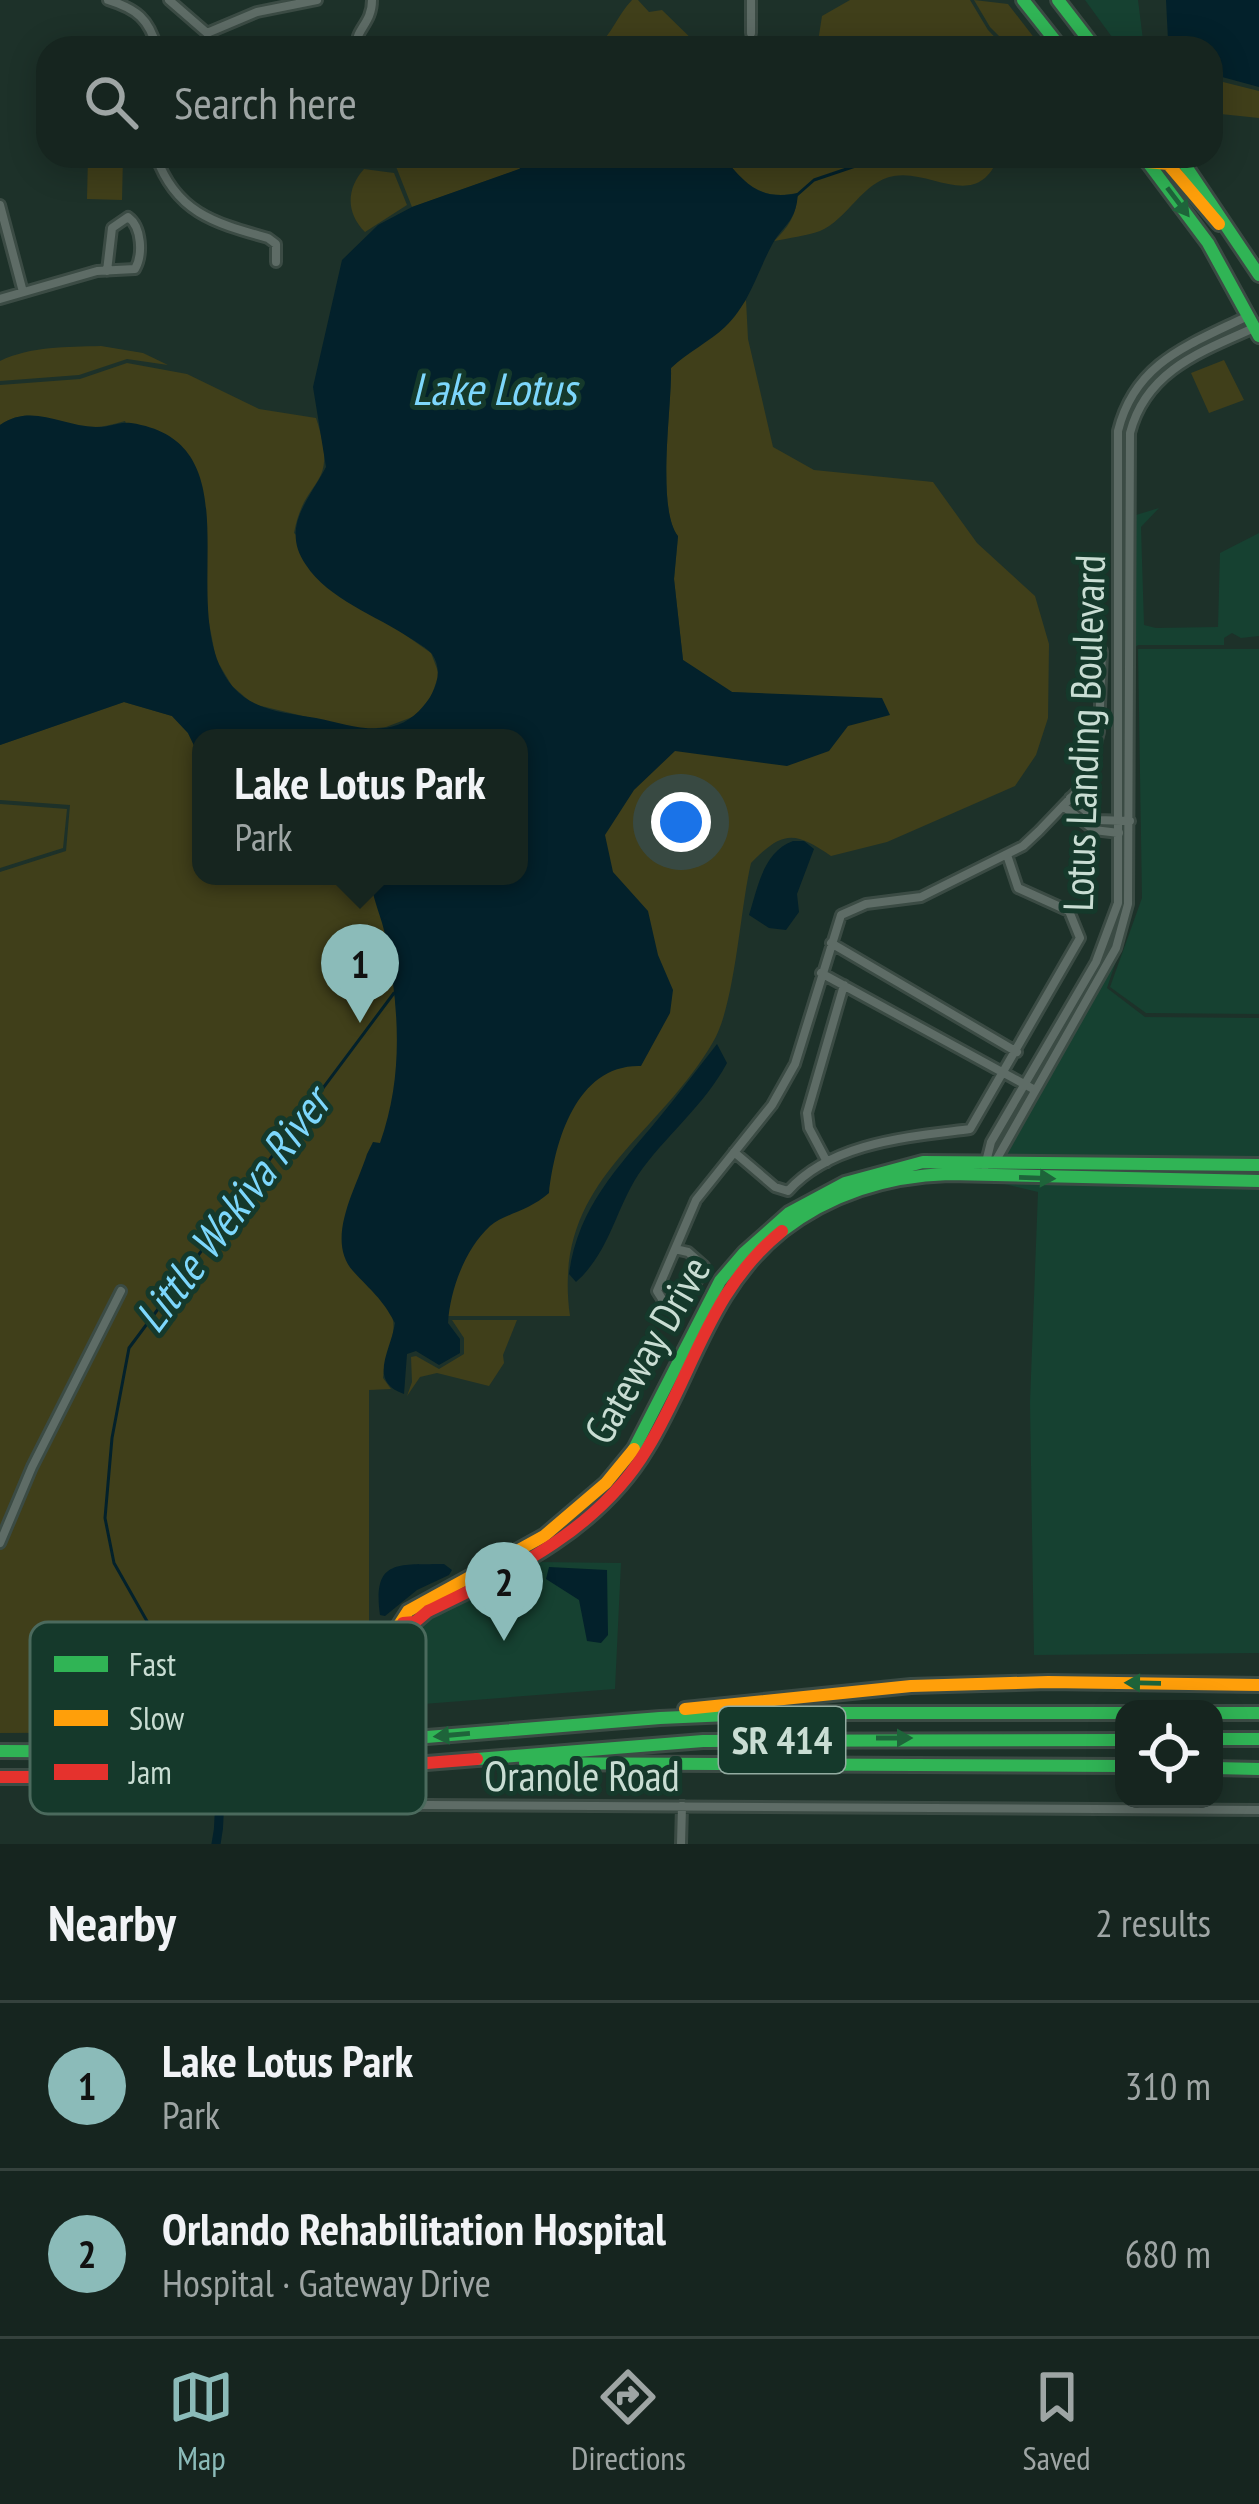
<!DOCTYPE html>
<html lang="en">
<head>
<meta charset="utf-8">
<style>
  body { margin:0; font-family:"PT Sans Narrow",sans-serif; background:#1f2d28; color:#f1f3f6 }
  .controls { position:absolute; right:36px; bottom:36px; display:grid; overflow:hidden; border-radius:24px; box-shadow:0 6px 30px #0003 }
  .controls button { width:108px; height:108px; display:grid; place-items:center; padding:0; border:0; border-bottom:3px solid #35423d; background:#16251f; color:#f1f3f6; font:60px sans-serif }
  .you { position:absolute; left:681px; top:822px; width:42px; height:42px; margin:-30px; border:9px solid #fff; border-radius:50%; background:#1a73e8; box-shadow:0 0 0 18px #1a73e833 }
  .badge { display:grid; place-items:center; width:78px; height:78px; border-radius:50%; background:#8bbbb9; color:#111; font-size:39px; font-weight:700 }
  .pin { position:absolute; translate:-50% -99px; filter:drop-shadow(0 3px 6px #0008) }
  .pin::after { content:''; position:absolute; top:63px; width:42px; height:36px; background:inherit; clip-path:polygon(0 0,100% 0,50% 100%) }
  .popup { position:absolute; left:192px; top:729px; width:336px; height:156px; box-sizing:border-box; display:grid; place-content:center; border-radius:24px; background:#16251f; filter:drop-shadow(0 3px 9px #0005); font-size:39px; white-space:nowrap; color:#9ea5a4 }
  .popup b { font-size:45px; color:#f1f3f6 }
  .popup::after { content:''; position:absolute; left:50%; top:100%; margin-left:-24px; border:24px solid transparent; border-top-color:#16251f }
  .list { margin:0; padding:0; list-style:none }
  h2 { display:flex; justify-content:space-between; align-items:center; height:156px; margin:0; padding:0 48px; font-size:51px }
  h2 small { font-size:39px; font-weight:400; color:#9ea5a4 }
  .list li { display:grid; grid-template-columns:78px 1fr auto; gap:36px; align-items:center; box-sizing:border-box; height:168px; padding:0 48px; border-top:3px solid #35423d }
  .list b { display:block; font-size:45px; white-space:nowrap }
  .list p { margin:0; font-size:39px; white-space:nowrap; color:#9ea5a4 }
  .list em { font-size:39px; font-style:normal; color:#9ea5a4 }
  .icon { flex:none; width:66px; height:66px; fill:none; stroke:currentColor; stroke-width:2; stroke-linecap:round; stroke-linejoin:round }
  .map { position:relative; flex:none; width:1259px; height:1844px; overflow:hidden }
  .search { position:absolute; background:#16251f; box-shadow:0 6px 30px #0003; left:36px; right:36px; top:36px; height:132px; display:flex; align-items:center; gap:30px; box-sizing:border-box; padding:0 42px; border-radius:36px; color:#9ea5a4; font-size:45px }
  .sheet { height:492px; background:#16251f }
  nav { display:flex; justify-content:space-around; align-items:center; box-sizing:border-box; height:168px; border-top:3px solid #35423d; background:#16251f; font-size:33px; color:#9ea5a4 }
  nav a { display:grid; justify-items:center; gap:6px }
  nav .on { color:#8bbbb9 }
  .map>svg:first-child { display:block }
  .built { fill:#164131 }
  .green { fill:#403f1a }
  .water { fill:#03212b }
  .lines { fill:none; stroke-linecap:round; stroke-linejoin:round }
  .stream { stroke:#03212b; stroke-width:3 }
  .canal { stroke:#03212b; stroke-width:9 }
  .street-casing { stroke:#3b4b44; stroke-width:14 }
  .fast-casing { stroke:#3b4b44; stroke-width:18 }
  .slow-casing { stroke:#3b4b44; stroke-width:18 }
  .jam-casing { stroke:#3b4b44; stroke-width:18 }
  .street { stroke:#5e6c66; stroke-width:8 }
  .fast { stroke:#30b455; stroke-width:12 }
  .slow { stroke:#ff9f0a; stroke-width:12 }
  .jam { stroke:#e5322d; stroke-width:12 }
  .oneway { fill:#1e643a }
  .labels { text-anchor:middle; stroke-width:10; stroke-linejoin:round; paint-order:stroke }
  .shield { fill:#15392b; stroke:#93aca1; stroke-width:3 }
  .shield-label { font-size:39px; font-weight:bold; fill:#c9ddd3 }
  .street-label { font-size:42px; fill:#c9ddd3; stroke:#15392b }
  .water-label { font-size:45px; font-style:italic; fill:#7dd7fc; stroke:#15392b }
  .key { fill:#15392b; stroke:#4b6a5d; stroke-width:3 }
  .key-label { font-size:33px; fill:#c9ddd3 }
</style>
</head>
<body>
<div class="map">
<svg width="1259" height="1844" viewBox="0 0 1259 1844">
  <rect width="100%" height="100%" fill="#1d3129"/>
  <path class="built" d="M1085,0H1138L1144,48H1120Z
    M1159,508L1141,527L1144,625L1156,628L1218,627L1220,553L1259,533V636L1241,638L1232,633L1224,638V645H1138L1134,648L1136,515Z
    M1138,649H1259V1014L1146,1013L1110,987L1142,898Z
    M1119,952L1107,988L1145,1017L1259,1018V1160L1002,1156Z
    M979,1178L1259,1185V1653L1034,1655L1030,1402L1038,1192Z
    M537,1562L621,1563L615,1689L372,1708V1679L396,1635Z"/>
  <path class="green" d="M632,0H638L649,12L662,10L701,48H596C612,34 617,16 632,0Z
    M850,0H970L988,30L1005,48H817L822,16Z
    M974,0L1008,4L1042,48H1011L990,27Z
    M1211,79L1259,91V118L1211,113Z
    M88,156L123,157L122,200L87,199Z
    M406,156H536L520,169L412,207L395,164Z
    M723,156H999C977,213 932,169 894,176C863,181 848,219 820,231C806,236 789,238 774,241C788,228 798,213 797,193C761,201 744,184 723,156Z
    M364,169L394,173L407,205L365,232C346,213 346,189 364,169Z
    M746,300L748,339L773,447L814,470L933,482L977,543L1035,596L1049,644L1048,718L1036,755L1015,786L887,842L831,856C795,831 783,830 751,863C740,909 735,1006 713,1042C655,1142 551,1181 570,1316H392C398,1336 384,1357 383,1378L391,1389L369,1390V1720H347L346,1732H230L243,1784L215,1783L209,1761L195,1732L0,1733V872L66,851L70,805L0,800V745L124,702L172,716L188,733L201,760V876H519L606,697L831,698L732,692L683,660L674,579L678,537C656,507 672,407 671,368C697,343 724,328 746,300Z
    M101,346L143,353L168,365L127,359L79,375L0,381V361C31,346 67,347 101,346Z
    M1224,360L1244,400L1209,413L1191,373Z
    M127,363L187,374L259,409L316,418C340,491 305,473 294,533L401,632L431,653L439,674L431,697L415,716L386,727L361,730L253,704L232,686L216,659L209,623L125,421C108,426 94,429 76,426C47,421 28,406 0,425V385L80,379Z
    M0,804L67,809L63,848L0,868Z
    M452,1320H517L503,1355L504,1363L489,1386L437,1373L420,1377L407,1396L412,1382L411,1357L416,1356L439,1369L464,1354V1338Z"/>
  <path class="water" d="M1166,0H1259V87L1211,74V48H1181L1168,40Z
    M536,156H723C745,185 761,201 798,193C796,222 785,223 773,243C757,272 750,303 725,327C709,342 688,352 671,368C672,407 656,508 678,536L674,579L683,660L732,692L882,698L890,715L848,726L829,751L787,766L675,751L634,790L605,835L613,872L648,911L658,955L673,990L670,1013L641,1066C577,1064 555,1140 549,1193C529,1211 504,1214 490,1226C465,1249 450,1290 448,1323L460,1339V1353L439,1365L416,1351L407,1354L404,1394C367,1381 391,1351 395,1323C381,1297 372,1292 353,1271C325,1239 356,1189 367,1154L373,1142L380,1143C404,1076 399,1008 386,939C382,917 372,899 370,876H519V738H201V760L188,733L172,716L124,702L0,745V425C32,403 61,426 96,427C108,428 119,421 131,423C263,443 169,612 233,687C254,711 286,713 316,718C351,725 389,741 419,711C434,696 445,673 432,654C427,648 416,642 410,638C377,616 328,599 306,565C280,527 309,500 326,467L313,387L342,260L378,225L412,207L519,169Z
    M793,841H804L814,849L797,894L799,912L786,930L769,928L749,915C758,887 763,852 793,841Z
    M717,1044L727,1063C704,1106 665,1136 638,1175C615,1211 609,1253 576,1282L569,1274C578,1207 617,1169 658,1119C678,1095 697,1069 717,1044Z
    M444,1564L452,1570L449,1575L417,1590L385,1616L380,1615C372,1558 399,1565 444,1564Z
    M549,1567L607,1570L608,1635L601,1643L587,1641L579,1600L546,1579Z"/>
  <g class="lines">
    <path class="stream" d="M1118,48L1170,39
      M797,195L814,180L885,156
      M169,1660L114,1563L105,1518L112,1438L129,1348L394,993"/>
    <path class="canal" d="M169,1660C196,1716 230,1780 216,1844"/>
    <defs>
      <path id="street" d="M108,0C137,9 149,19 157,48
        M169,0L207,33L257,12L317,0
        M751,0V33
        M357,48C354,29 372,25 372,0
        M156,156C176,213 215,223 268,238L276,244V262
        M0,205L23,292
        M0,299L97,271L135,269C143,255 142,227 128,217L112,228L107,271
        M1070,798L1097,820L1130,821
        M1063,806L1094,830L1119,833
        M831,943L1017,1052
        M821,973L1035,1090
        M734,1152L775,1187L788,1191C832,1142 909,1137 970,1129L1080,938L1069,911L1018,888L1007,855
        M827,1162L809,1128L807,1113L844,985
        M995,1162L1116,948L1128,904L1130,433C1146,371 1200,352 1254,328
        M985,1166L991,1142L1096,962L1118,903V431C1135,362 1189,345 1248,316
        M675,1249L688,1252L704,1266L696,1283L672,1303L664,1302L657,1291L696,1200L772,1105L795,1064L841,915L866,904L921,897L1023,846L1039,831L1083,785L1090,766L1099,732L1102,651
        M0,1543L32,1467L121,1291
        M265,1804L1259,1810
        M681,1844L682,1806"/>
      <path id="fast" d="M1023,0L1061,48
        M1058,0L1095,48
        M1143,156L1208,243L1259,336
        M1179,156L1259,275
        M782,1231C831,1193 887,1176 949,1174L1259,1181
        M634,1449L720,1281L744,1253L789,1213L845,1183L923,1162L1259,1165
        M1214,1713H1259
        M1214,1739H1259
        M0,1751L243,1752L660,1718L777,1713H1124
        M477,1759L703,1741L1124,1740
        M525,1763L1124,1766
        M1214,1768L1259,1769"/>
      <path id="slow" d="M1147,162L1168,164L1219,224
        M685,1709L911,1686L1048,1682L1259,1685
        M356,1743L374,1664L408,1611L544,1536L606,1483L634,1449"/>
      <path id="jam" d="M403,1623L415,1622L428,1611C511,1571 598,1531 647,1449C694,1372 709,1290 782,1231
        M0,1777H250L477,1759"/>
    </defs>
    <use href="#street" class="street-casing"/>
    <use href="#fast" class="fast-casing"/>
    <use href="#slow" class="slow-casing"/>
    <use href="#jam" class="jam-casing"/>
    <use href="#street" class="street"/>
    <use href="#fast" class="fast"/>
    <use href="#slow" class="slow"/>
    <use href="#jam" class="jam"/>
  </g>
  <defs><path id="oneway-solid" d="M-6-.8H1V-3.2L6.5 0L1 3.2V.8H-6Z" transform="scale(3)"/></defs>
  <g class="oneway">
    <use href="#oneway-solid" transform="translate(1178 202) rotate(53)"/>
    <use href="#oneway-solid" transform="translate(1037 1178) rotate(2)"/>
    <use href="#oneway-solid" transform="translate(1143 1683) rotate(-179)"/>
    <use href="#oneway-solid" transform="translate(452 1735) rotate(175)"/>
    <use href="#oneway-solid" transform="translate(894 1738)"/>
  </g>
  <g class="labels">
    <rect class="shield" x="719" y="1707" width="126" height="66" rx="9"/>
    <g class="shield-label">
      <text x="782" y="1754">SR 414</text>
    </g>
    <g class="street-label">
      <text transform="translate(1084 733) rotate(-88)" y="15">Lotus Landing Boulevard</text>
      <text transform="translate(647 1350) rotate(-60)" y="15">Gateway Drive</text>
      <text x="582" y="1791">Oranole Road</text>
    </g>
    <g class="water-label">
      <text x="494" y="405">Lake Lotus</text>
      <text transform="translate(232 1210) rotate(-53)" y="16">Little Wekiva River</text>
    </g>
  </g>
  <rect x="30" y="1622" width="396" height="192" rx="18" class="key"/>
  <rect x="54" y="1656" width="54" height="16" fill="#30b455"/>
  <rect x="54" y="1710" width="54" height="16" fill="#ff9f0a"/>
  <rect x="54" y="1764" width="54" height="16" fill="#e5322d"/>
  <g class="key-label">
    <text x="129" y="1676">Fast</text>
    <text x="129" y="1730">Slow</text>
    <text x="129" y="1784">Jam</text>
  </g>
</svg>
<div class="controls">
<button><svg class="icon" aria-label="locate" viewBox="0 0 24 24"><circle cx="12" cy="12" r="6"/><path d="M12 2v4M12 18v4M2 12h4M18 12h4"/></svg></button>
</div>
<div class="you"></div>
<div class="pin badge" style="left:360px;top:1023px">1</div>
<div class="popup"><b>Lake Lotus Park</b>Park</div>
<div class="pin badge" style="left:504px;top:1641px">2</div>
<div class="search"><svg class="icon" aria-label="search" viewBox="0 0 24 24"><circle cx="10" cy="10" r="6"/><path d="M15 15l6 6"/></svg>Search here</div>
</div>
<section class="sheet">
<h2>Nearby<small>2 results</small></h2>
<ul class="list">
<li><span class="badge">1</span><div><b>Lake Lotus Park</b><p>Park</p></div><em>310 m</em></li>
<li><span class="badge">2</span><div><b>Orlando Rehabilitation Hospital</b><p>Hospital · Gateway Drive</p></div><em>680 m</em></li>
</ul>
</section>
<nav>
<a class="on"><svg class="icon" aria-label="map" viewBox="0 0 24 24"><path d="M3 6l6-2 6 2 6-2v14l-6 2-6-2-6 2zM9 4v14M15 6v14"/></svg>Map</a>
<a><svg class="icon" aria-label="directions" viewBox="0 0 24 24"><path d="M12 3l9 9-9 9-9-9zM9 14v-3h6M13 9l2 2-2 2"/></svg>Directions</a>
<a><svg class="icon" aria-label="saved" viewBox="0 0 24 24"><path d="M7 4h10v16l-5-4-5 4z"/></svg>Saved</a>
</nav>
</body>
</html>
